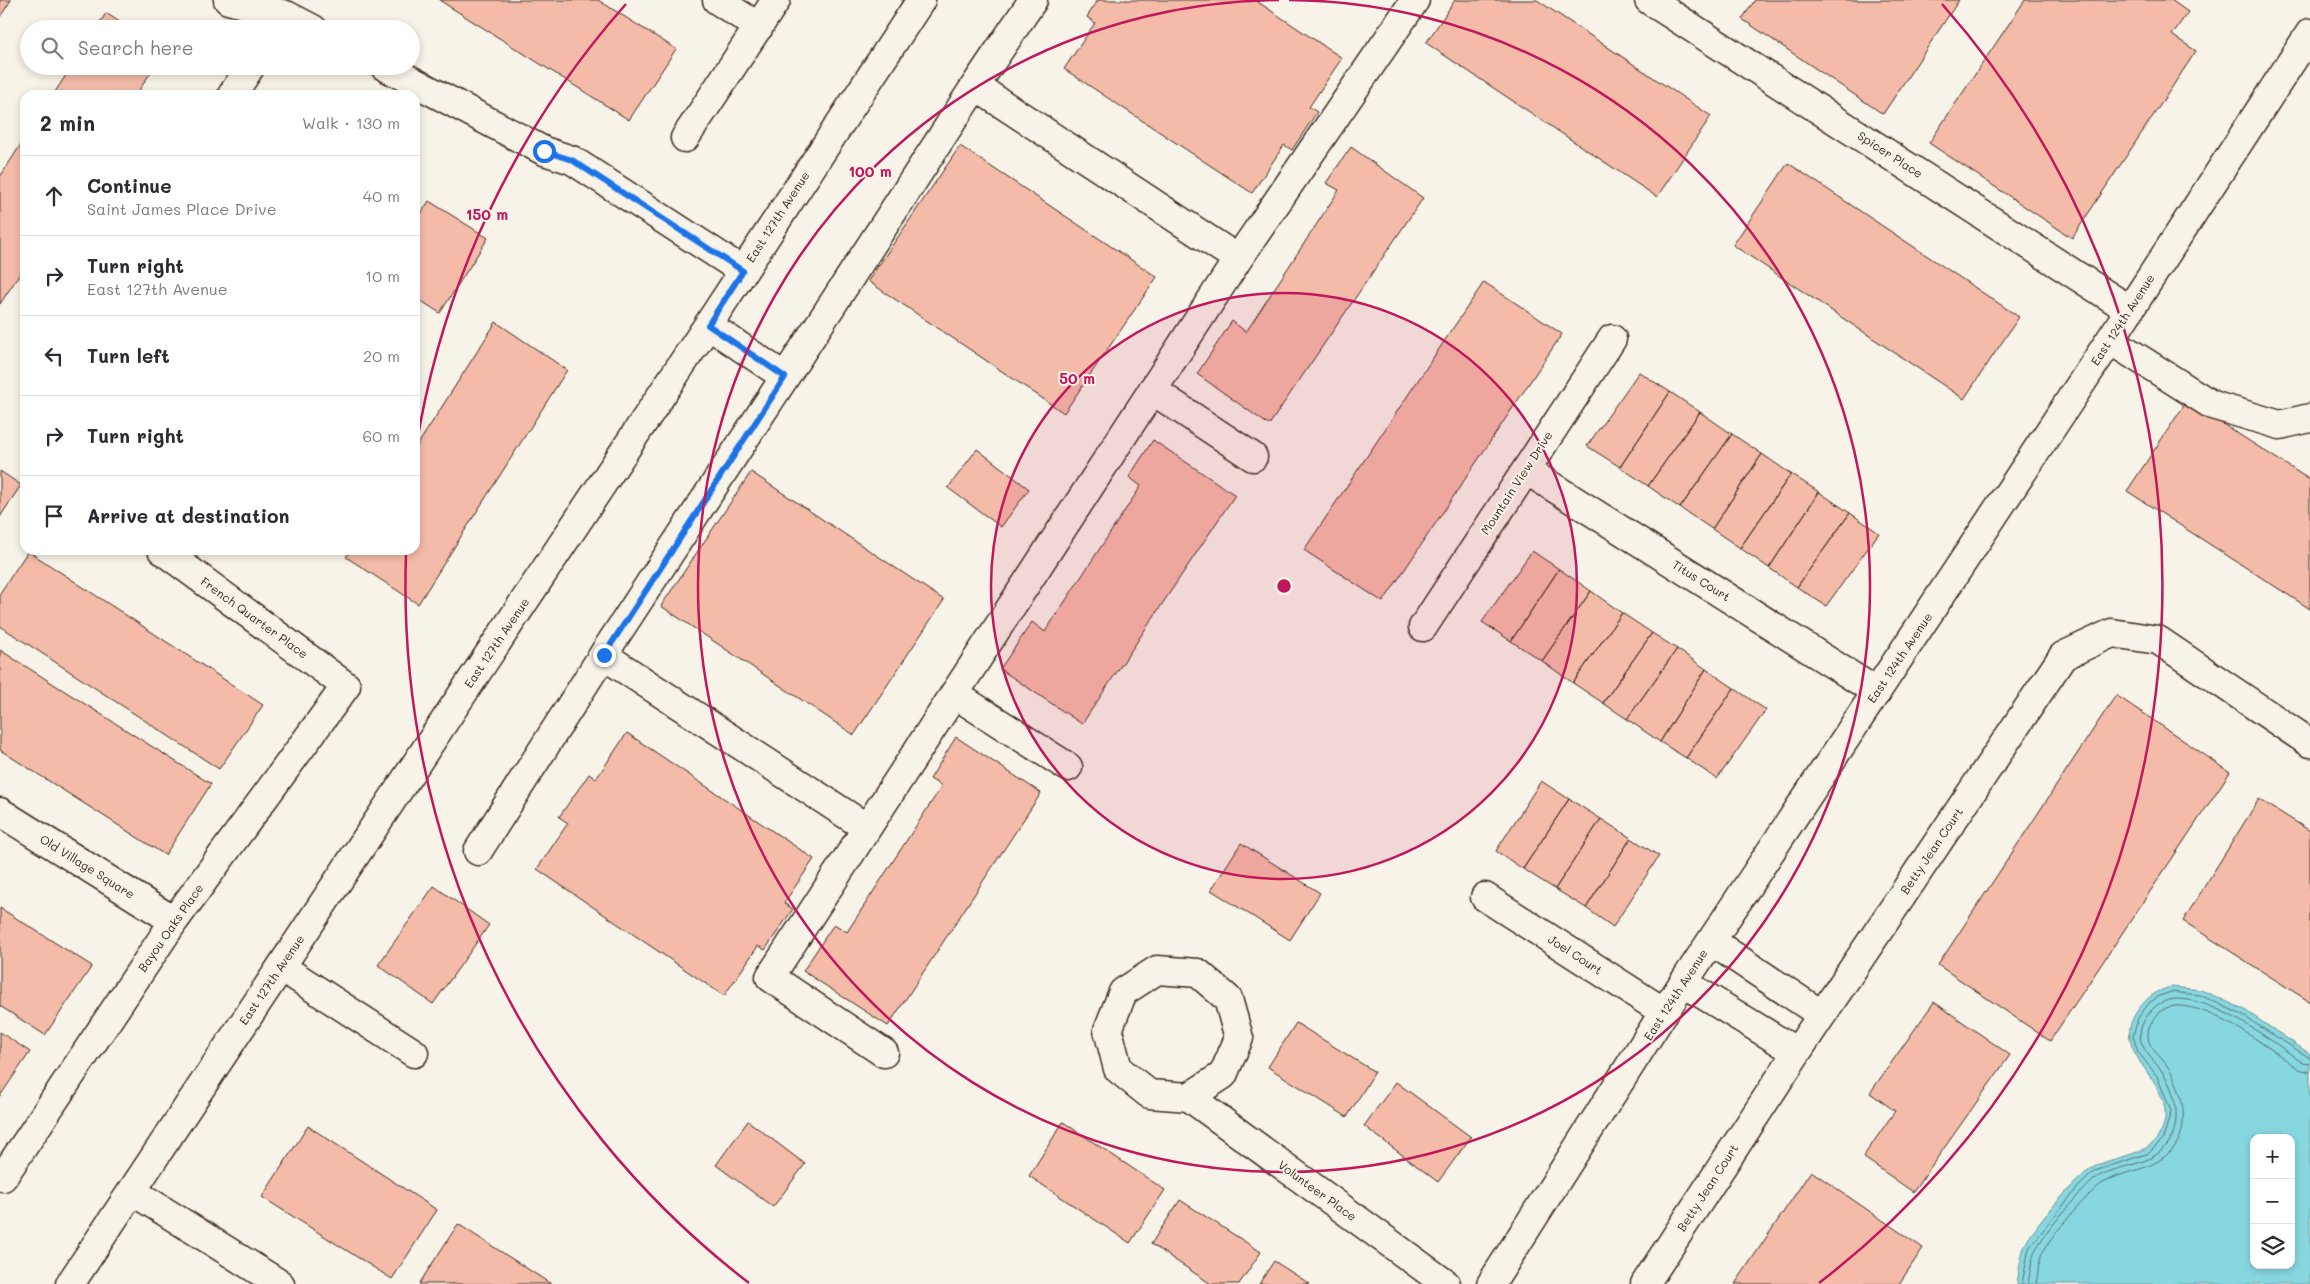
<!DOCTYPE html>
<html lang="en">
<head>
<meta charset="utf-8">
<style>
  body { margin:0; font-family:Mali,sans-serif; background:#f7f7f7; color:#2b2b33 }
  .controls { position:absolute; right:15px; bottom:15px; display:grid; overflow:hidden; border-radius:10px; box-shadow:0 2px 8px #0003 }
  .controls button { width:45px; height:45px; display:grid; place-items:center; padding:0; border:0; border-bottom:1px solid #e1e1e2; background:#fff; color:#2b2b33; font:25px sans-serif }
  .stop { position:absolute; width:15px; height:15px; margin:-11px; border:4px solid #1a73e8; border-radius:50%; background:#fff }
  .stop.end { background:#1a73e8; border-color:#fff; box-shadow:0 1px 5px #0008 }
  .list { margin:0; padding:0; list-style:none }
  h2 { display:flex; justify-content:space-between; align-items:center; height:65px; margin:0; padding:0 20px; font-size:21px }
  h2 small { font-size:16px; font-weight:400; color:#7c7c81 }
  .list li { display:grid; grid-template-columns:32px 1fr auto; gap:15px; align-items:center; box-sizing:border-box; height:80px; padding:0 20px; border-top:1px solid #e1e1e2 }
  .list b { display:block; font-size:19px; white-space:nowrap }
  .list p { margin:0; font-size:16px; white-space:nowrap; color:#7c7c81 }
  .list em { font-size:16px; font-style:normal; color:#7c7c81 }
  .icon { flex:none; width:28px; height:28px; fill:none; stroke:currentColor; stroke-width:2; stroke-linecap:round; stroke-linejoin:round }
  .map { position:relative; flex:none; width:2310px; height:1284px; overflow:hidden }
  .search { position:absolute; background:#fff; box-shadow:0 2px 8px #0003; left:20px; top:20px; width:400px; height:55px; display:flex; align-items:center; gap:12px; box-sizing:border-box; padding:0 18px; border-radius:28px; color:#7c7c81; font-size:19px }
  .panel { position:absolute; background:#fff; box-shadow:0 2px 8px #0003; left:20px; top:90px; width:400px; height:465px; border-radius:15px }
  .map>svg:first-child { display:block }
  .water { fill:#87d7e1; stroke:#699293; fill-rule:evenodd }
  .lines { fill:none; stroke-linecap:round; stroke-linejoin:round }
  .shore { stroke:#596f6c; stroke-width:1 }
  .building { fill:#f4bba9; stroke:#3b2a1e }
  .minor-casing { stroke:#3b2a1e; stroke-width:31 }
  .minor { stroke:#f7f3e8; stroke-width:28 }
  .route { stroke:#1a73e8; stroke-width:6 }
  .ring { fill:none; stroke:#c2185b; stroke-width:2.5 }
  .labels { text-anchor:middle; stroke-width:4; stroke-linejoin:round; paint-order:stroke }
  .street-label { font-size:12px; fill:#3b2a1e; stroke:#f7f3e8 }
  .centre { fill:#c2185b; stroke:#f7f3e8; stroke-width:2.5 }
  .ring-label { font-size:15px; text-anchor:middle; font-weight:bold; fill:#c2185b; stroke:#f7f3e8; stroke-width:4; stroke-linejoin:round; paint-order:stroke }
</style>
</head>
<body>
<div class="map">
<svg width="2310" height="1284" viewBox="0 0 2310 1284">
  <rect width="100%" height="100%" fill="#f7f3e8"/>
  <filter id="ink" filterUnits="userSpaceOnUse"><feTurbulence type="fractalNoise" baseFrequency=".02" numOctaves="2"/><feDisplacementMap in="SourceGraphic" scale="10" xChannelSelector="R" yChannelSelector="G"/><feConvolveMatrix kernelMatrix="1 2 1 2 8 2 1 2 1" color-interpolation-filters="sRGB"/></filter>
  <g filter="url(#ink)">
    <path class="water" d="M2171,987L2201,990L2243,1009L2310,1054V1284H2017C2019,1272 2020,1258 2024,1247C2031,1230 2078,1175 2094,1167C2113,1156 2146,1156 2158,1137C2190,1086 2103,1057 2138,1010C2147,997 2156,991 2171,987ZM2254,1138H2291V1265H2254Z"/>
    <g class="lines">
      <path class="shore" d="M2022,1284L2029,1248L2078,1187L2095,1171L2149,1153L2163,1139L2171,1111L2157,1076L2138,1052L2133,1036L2138,1018L2149,1003L2159,996L2171,992L2200,995L2240,1014L2310,1058
        M2028,1284C2030,1274 2031,1260 2035,1251C2043,1234 2084,1186 2099,1176C2121,1164 2150,1166 2167,1145C2183,1123 2176,1091 2161,1070C2154,1060 2140,1049 2140,1035C2140,1027 2145,1018 2150,1012C2182,970 2273,1042 2303,1063L2310,1064
        M2036,1284C2038,1275 2038,1263 2042,1254C2049,1239 2089,1191 2103,1183C2127,1169 2150,1172 2171,1151C2192,1129 2183,1090 2168,1067C2162,1057 2148,1048 2148,1036C2147,1028 2153,1021 2157,1015C2184,981 2274,1052 2299,1069L2310,1072"/>
    </g>
    <path class="building" d="M0,0H11L0,17Z
      M439,0H598L676,49L629,120Z
      M1098,0H1255L1342,58L1309,107L1317,112L1292,150L1284,145L1252,193L1064,69L1095,23L1087,17Z
      M1455,0H1537L1711,116L1657,197L1426,43Z
      M1755,0H1959L1883,114L1742,19Z
      M2025,0H2171L2188,12L2172,35L2196,51L2072,238L1929,143Z
      M106,13L130,29H96Z
      M72,66H155L136,95H53Z
      M25,138V266L0,304V177Z
      M960,146L1157,277L1064,413L868,281Z
      M1351,147L1423,198L1269,425L1197,374L1232,321L1246,332L1339,190L1326,183Z
      M1788,163L2019,317L1964,399L1733,245Z
      M429,201L488,238L440,313L415,297V223Z
      M1484,282L1562,334L1383,602L1304,550Z
      M496,322L567,370L418,604L346,557L351,550H415V449Z
      M1639,372L1670,392L1620,467L1587,446Z
      M1670,392L1700,412L1648,486L1620,467Z
      M2187,401L2310,480V609L2127,491Z
      M1700,412L1732,434L1680,508L1648,486Z
      M1732,434L1762,454L1712,529L1680,508Z
      M1153,440L1235,495L1082,724L1000,669L1032,622L1045,632L1141,486L1129,477Z
      M977,449L1029,489L1001,527L948,488Z
      M1762,454L1791,474L1740,548L1712,529Z
      M0,471L21,485L0,517Z
      M751,472L944,600L854,735L661,606Z
      M1791,474L1819,492L1769,568L1740,548Z
      M1819,492L1850,513L1797,587L1769,568Z
      M1850,513L1879,533L1826,606L1797,587Z
      M28,551L263,705L219,769L0,626V593Z
      M1532,551L1559,569L1511,641L1482,622Z
      M1559,569L1591,591L1542,661L1511,641Z
      M1591,591L1622,613L1573,683L1542,661Z
      M1622,613L1652,633L1603,703L1573,683Z
      M1652,633L1677,649L1627,719L1603,703Z
      M1677,649L1706,669L1660,742L1627,719Z
      M0,650L211,784L165,855L0,750Z
      M1706,669L1734,688L1686,758L1660,742Z
      M1734,688L1766,710L1717,779L1686,758Z
      M2116,695L2230,772L2050,1041L1938,965Z
      M627,733L814,859L784,903L793,909L765,950L758,946L724,996L537,869L568,823L559,817L589,774L596,779Z
      M956,737L1041,793L888,1026L803,971L834,924L847,932L942,786L930,779Z
      M1541,781L1569,799L1523,869L1496,851Z
      M1569,799L1601,819L1555,889L1523,869Z
      M2259,799L2310,831V1002L2183,921Z
      M1601,819L1631,838L1586,908L1555,889Z
      M1631,838L1659,856L1613,927L1586,908Z
      M1241,843L1320,893L1290,940L1211,890Z
      M434,886L489,925L433,1004L378,965Z
      M0,908L92,966L45,1035L0,1006Z
      M1934,1002L2010,1055L1913,1192L1863,1157L1895,1111L1870,1093Z
      M1296,1023L1375,1072L1347,1117L1268,1067Z
      M0,1032L30,1052L0,1096Z
      M1396,1082L1471,1137L1438,1182L1364,1126Z
      M748,1121L805,1164L773,1207L716,1165Z
      M1063,1122L1165,1190L1130,1243L1029,1176Z
      M308,1126L437,1210L392,1279L262,1197Z
      M1811,1171L1923,1248L1899,1284H1735Z
      M1180,1200L1261,1252L1239,1284H1211L1151,1244Z
      M458,1224L551,1284H419Z
      M1274,1261L1310,1284H1259Z"/>
    <g class="lines">
      <defs>
        <path id="minor" d="M228,0L286,15L313,29
          M717,0L759,27
          M1649,0L2130,310
          M384,66L544,151L572,160L743,271
          M975,86L1033,0
          M232,95L251,66
          M685,138L776,0
          M1238,259L1415,0
          M708,325L785,377L603,655L867,828L1238,259L975,86L785,377
          M2110,340L2212,405L2280,425L2310,418
          M1152,390L1253,457
          M1526,470L1877,692
          M1423,627L1612,339
          M954,694L1068,767
          M0,812L174,921
          M867,828L770,977L884,1053
          M478,851L603,655
          M1485,897L1664,1012
          M1711,941L1822,1015
          M281,967L414,1053
          M1684,983L1797,1052
          M1189,1097L1223,1075L1239,1038L1228,999L1198,973L1157,970L1123,992L1108,1030L1118,1069L1149,1094L1189,1097L1446,1284
          M0,1175L3,1177L174,921L346,686L162,550
          M132,1191L280,1284
          M70,1284L708,325L921,0
          M1491,1284L1664,1012L2110,340L2310,33
          M1645,1284L1797,1052L2063,656L2112,633L2158,640L2310,743"/>
      </defs>
      <use href="#minor" class="minor-casing"/>
      <use href="#minor" class="minor"/>
    </g>
  </g>
  <g class="lines" filter="url(#ink)">
    <path class="route" d="M544,151L572,160L743,271L708,325L785,377L604,655"/>
  </g>
  <circle cx="1284" cy="586" r="293" fill="#c2185b" fill-opacity=".12"/>
  <g class="ring">
    <circle cx="1284" cy="586" r="293"/>
    <path d="M1289 0A586 586 0 1 1 1279 0"/>
    <path d="M749 1283A879 879 0 0 1 406 555M416 448A879 879 0 0 1 626 4M1942 4A879 879 0 0 1 1819 1283"/>
  </g>
  <g class="labels">
    <g class="street-label">
      <text transform="translate(1890 155) rotate(33)" y="4">Spicer Place</text>
      <text transform="translate(778 217) rotate(-57)" y="4">East 127th Avenue</text>
      <text transform="translate(2123 320) rotate(-57)" y="4">East 124th Avenue</text>
      <text transform="translate(1517 483) rotate(-57)" y="4">Mountain View Drive</text>
      <text transform="translate(1701 581) rotate(32)" y="4">Titus Court</text>
      <text transform="translate(254 618) rotate(36)" y="4">French Quarter Place</text>
      <text transform="translate(497 643) rotate(-56)" y="4">East 127th Avenue</text>
      <text transform="translate(1900 658) rotate(-56)" y="4">East 124th Avenue</text>
      <text transform="translate(1932 851) rotate(-56)" y="4">Betty Jean Court</text>
      <text transform="translate(87 867) rotate(32)" y="4">Old Village Square</text>
      <text transform="translate(171 928) rotate(-55)" y="4">Bayou Oaks Place</text>
      <text transform="translate(1575 955) rotate(33)" y="4">Joel Court</text>
      <text transform="translate(272 980) rotate(-56)" y="4">East 127th Avenue</text>
      <text transform="translate(1676 995) rotate(-57)" y="4">East 124th Avenue</text>
      <text transform="translate(1708 1188) rotate(-57)" y="4">Betty Jean Court</text>
      <text transform="translate(1317 1191) rotate(36)" y="4">Volunteer Place</text>
    </g>
  </g>
  <circle cx="1284" cy="586" r="8" class="centre"/>
  <g class="ring-label">
    <text x="870" y="177">100 m</text>
    <text x="487" y="220">150 m</text>
    <text x="1077" y="384">50 m</text>
  </g>
</svg>
<div class="controls">
<button>+</button>
<button>−</button>
<button><svg class="icon" aria-label="layers" viewBox="0 0 24 24"><path d="M12 4l9 5-9 5-9-5zM3 14l9 5 9-5"/></svg></button>
</div>
<div class="stop" style="left:544px;top:151px"></div>
<div class="stop end" style="left:604px;top:655px"></div>
<div class="search"><svg class="icon" aria-label="search" viewBox="0 0 24 24"><circle cx="10" cy="10" r="6"/><path d="M15 15l6 6"/></svg>Search here</div>
<section class="panel">
<h2>2 min<small>Walk · 130 m</small></h2>
<ul class="list">
<li><svg class="icon" aria-label="ahead" viewBox="0 0 24 24"><path d="M12 20V5M6 11l6-6 6 6"/></svg><div><b>Continue</b><p>Saint James Place Drive</p></div><em>40 m</em></li>
<li><svg class="icon" aria-label="right" viewBox="0 0 24 24"><path d="M7 20v-9h11M14 6l5 5-5 5"/></svg><div><b>Turn right</b><p>East 127th Avenue</p></div><em>10 m</em></li>
<li><svg class="icon" aria-label="left" viewBox="0 0 24 24"><path d="M17 20v-9H6M10 6l-5 5 5 5"/></svg><div><b>Turn left</b></div><em>20 m</em></li>
<li><svg class="icon" aria-label="right" viewBox="0 0 24 24"><path d="M7 20v-9h11M14 6l5 5-5 5"/></svg><div><b>Turn right</b></div><em>60 m</em></li>
<li><svg class="icon" aria-label="arrive" viewBox="0 0 24 24"><path d="M6 21V4h12l-3 4 3 4H6"/></svg><div><b>Arrive at destination</b></div></li>
</ul>
</section>
</div>
</body>
</html>
